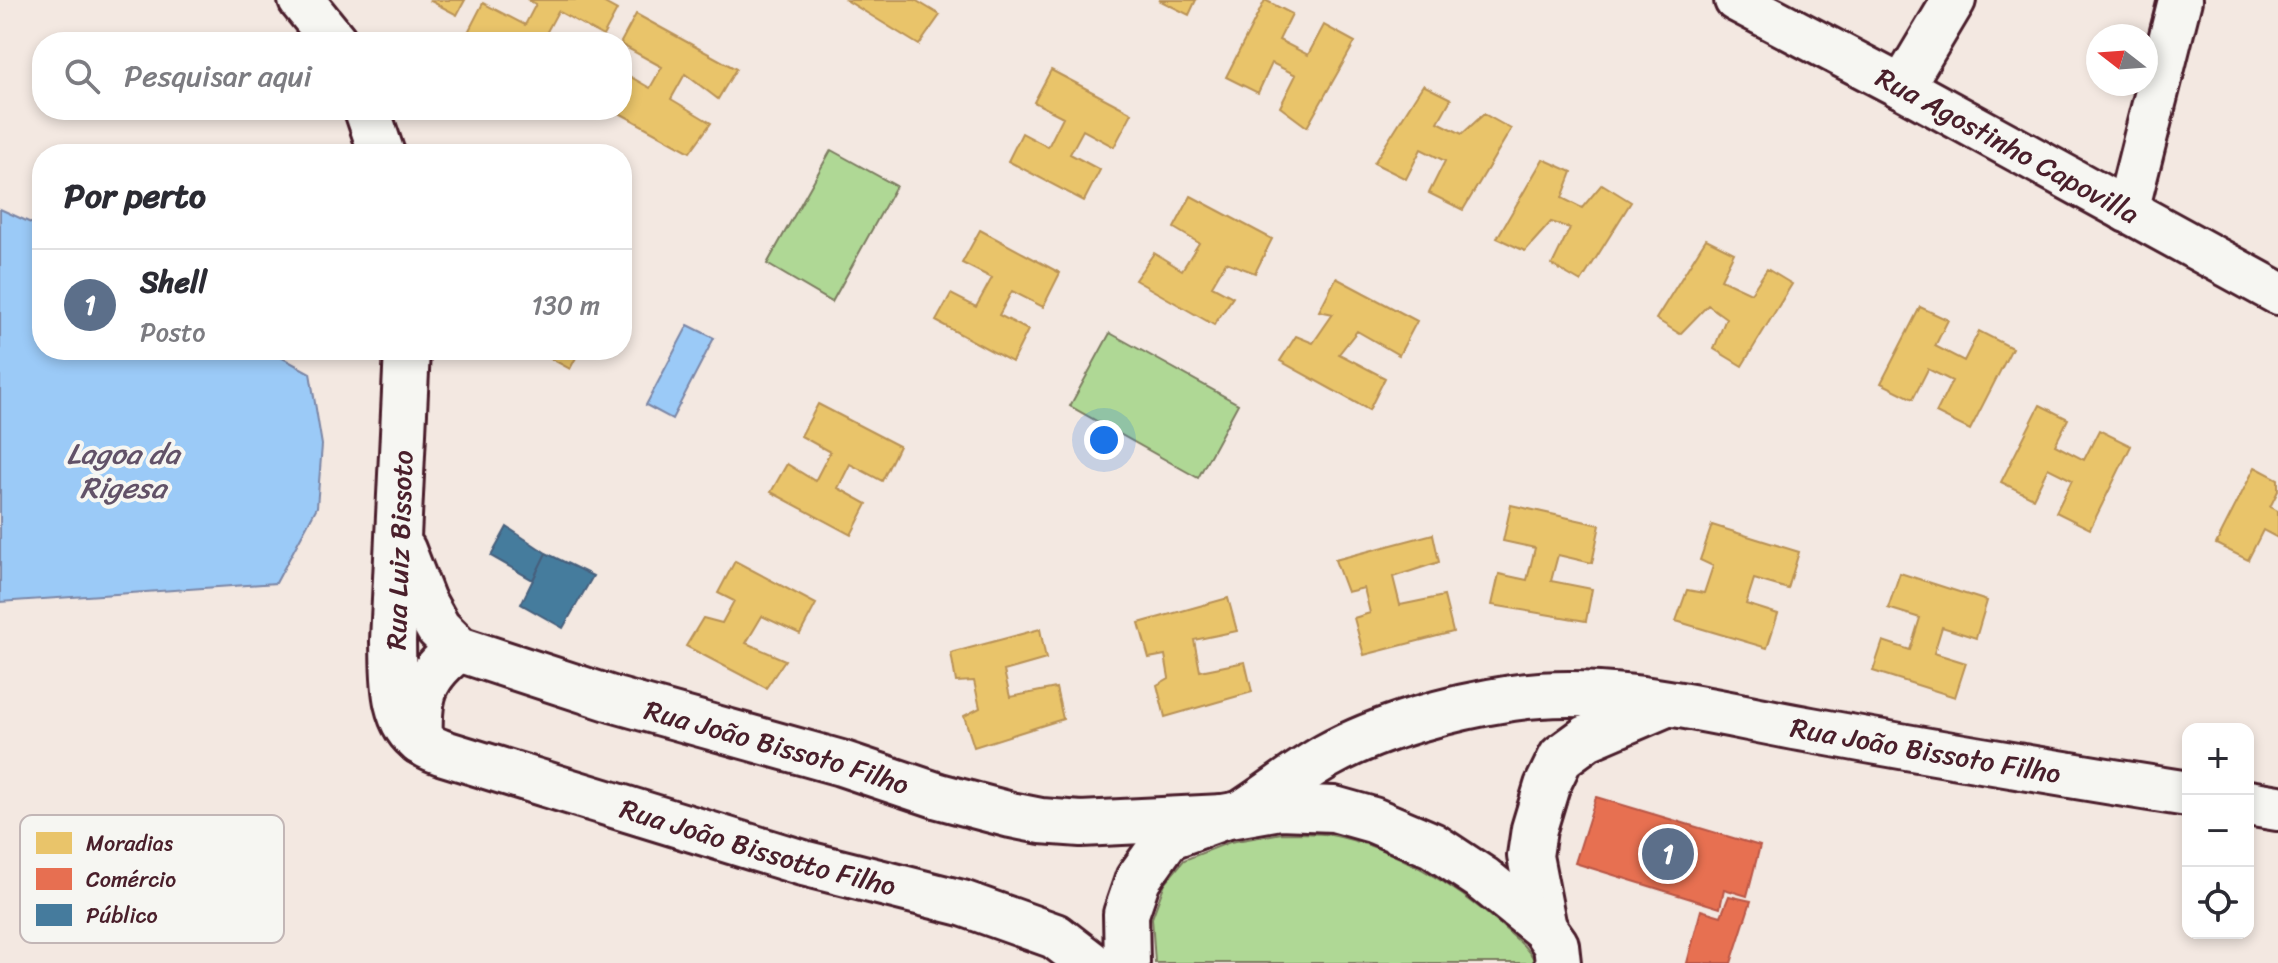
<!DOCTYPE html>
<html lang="pt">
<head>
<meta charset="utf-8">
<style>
  body { margin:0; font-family:Sriracha,sans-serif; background:#f2f2f3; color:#2b2b33 }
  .controls { position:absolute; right:24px; bottom:24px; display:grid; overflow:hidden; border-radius:16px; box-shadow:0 4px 12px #0003 }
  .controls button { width:72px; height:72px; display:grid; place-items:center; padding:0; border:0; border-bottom:2px solid #e1e1e2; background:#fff; color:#2b2b33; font:40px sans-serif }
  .compass { position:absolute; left:2086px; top:24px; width:72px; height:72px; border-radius:50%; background:#fff; box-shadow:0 4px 12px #0003; rotate:287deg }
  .you { position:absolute; left:1104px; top:440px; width:28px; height:28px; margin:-20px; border:6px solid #fff; border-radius:50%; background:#1a73e8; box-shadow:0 0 0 12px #1a73e833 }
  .badge { display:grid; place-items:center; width:52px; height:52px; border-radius:50%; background:#c8321e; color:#fff; font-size:26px; font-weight:700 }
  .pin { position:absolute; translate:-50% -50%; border:4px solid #fff; box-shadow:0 2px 8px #0006 }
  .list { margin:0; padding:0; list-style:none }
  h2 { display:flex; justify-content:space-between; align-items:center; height:104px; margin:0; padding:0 32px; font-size:34px }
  h2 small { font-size:26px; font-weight:400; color:#7c7c81 }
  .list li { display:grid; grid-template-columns:52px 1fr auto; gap:24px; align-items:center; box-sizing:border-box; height:112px; padding:0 32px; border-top:2px solid #e1e1e2 }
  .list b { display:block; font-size:30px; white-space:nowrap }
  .list p { margin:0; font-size:26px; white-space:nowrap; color:#7c7c81 }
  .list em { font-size:26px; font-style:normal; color:#7c7c81 }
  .icon { flex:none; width:44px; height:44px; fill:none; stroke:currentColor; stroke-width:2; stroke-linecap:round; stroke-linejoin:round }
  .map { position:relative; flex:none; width:2278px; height:963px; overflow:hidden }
  .search { position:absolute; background:#fff; box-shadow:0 4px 12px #0003; left:32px; top:32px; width:600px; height:88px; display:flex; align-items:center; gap:20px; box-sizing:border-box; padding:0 28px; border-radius:32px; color:#7c7c81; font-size:30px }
  .panel { position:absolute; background:#fff; box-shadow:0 4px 12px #0003; left:32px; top:144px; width:600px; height:216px; border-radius:32px }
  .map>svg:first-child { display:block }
  .green { fill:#afd895; stroke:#7c7c60; stroke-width:2 }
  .water { fill:#9bcaf7; stroke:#7b86a5; stroke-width:2 }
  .homes { fill:#e9c46a; stroke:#b99257; stroke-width:2 }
  .shops { fill:#e76f51; stroke:#b85746; stroke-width:2 }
  .public { fill:#457b9d; stroke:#465f7b; stroke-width:2 }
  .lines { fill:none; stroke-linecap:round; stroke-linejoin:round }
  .street-casing { stroke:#4a1f2b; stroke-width:48 }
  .secondary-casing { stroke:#4a1f2b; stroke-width:50 }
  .primary-casing { stroke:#4a1f2b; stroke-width:50 }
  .street { stroke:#f6f6f2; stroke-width:42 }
  .secondary { stroke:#f6f6f2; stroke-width:44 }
  .primary { stroke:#f6f6f2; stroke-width:44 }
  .labels { text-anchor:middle; stroke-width:8; stroke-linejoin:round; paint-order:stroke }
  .street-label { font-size:28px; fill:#4a1f2b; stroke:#f6f6f2 }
  .water-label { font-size:30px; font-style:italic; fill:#625268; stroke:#f6f6f2 }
  .key { fill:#f6f6f2; stroke:#c2b6b6; stroke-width:2 }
  .key-label { font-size:22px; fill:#4a1f2b }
</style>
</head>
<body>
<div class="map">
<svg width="2278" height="963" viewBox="0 0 2278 963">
  <rect width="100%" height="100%" fill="#f3e8e1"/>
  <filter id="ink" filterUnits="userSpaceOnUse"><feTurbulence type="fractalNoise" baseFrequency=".0125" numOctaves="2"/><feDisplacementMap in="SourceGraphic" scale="16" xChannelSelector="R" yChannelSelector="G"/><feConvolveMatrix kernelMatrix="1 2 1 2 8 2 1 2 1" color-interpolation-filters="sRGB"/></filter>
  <g filter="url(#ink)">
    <path class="green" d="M831,150L896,186L832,302L767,264Z
      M1110,333L1238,404L1198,478L1070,406Z
      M1282,833C1298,834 1316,832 1331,835C1394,847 1455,885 1503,927C1515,938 1529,948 1536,963H1155L1152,918L1165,883L1184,860L1230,842Z"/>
    <path class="water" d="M0,209L42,228V350H268L310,373L322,445L317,507L276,583L0,602Z
      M688,325L714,338L672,419L646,405Z"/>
    <path class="homes" d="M429,0H465L457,15Z
      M528,0H599L617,10L603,36L558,11L544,37L553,42H478L466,36L483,3L525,25L536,4Z
      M846,0H915L940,15L919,45Z
      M1159,0H1196L1189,15Z
      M1265,0L1292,14L1279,40L1308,55L1324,25L1355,42L1307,127L1280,107L1296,75L1272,63L1258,93L1226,77Z
      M636,14L736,69L718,99L685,74L671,99L711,123L690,152L614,110H622V72L650,88L662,67L622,45L621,42Z
      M1051,70L1132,113L1114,147L1083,130L1070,154L1100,170L1084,201L1008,161L1022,133L1048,147L1063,117L1034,102Z
      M1423,85L1451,99L1438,122L1462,134L1484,114L1511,129L1463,210L1429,193L1445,161L1421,149L1406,179L1374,163Z
      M1543,159L1572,172L1562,198L1582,208L1602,184L1631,202L1581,282L1552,265L1570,228L1551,222L1525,251L1497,238Z
      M1191,196L1272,239L1255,273L1226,262L1212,286L1233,297L1214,325L1135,280L1154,253L1182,270L1199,243L1174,228Z
      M980,230L1060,273L1043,307L1012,291L999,315L1028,330L1012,362L936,321L951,294L976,307L992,278L962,263Z
      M1706,239L1734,253L1721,279L1751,293L1767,269L1792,284L1742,366L1714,349L1726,318L1708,305L1680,334L1656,319Z
      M1336,278L1417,321L1399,355L1357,331L1339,354L1385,378L1369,410L1280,361L1296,336L1313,343L1333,314L1319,311Z
      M1920,307L1948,320L1935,346L1964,361L1979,331L2012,348L1970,430L1936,413L1952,381L1928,369L1913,399L1881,383Z
      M535,350H580L570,369Z
      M818,404L899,446L882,481L850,464L838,488L867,504L851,535L771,492L787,464L815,481L830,452L801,436Z
      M2040,405L2068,419L2055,445L2084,460L2099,430L2131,446L2090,529L2056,512L2072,480L2048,468L2033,498L2001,482Z
      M2255,467L2278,479V491L2270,507L2278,511V538L2263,530L2248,560L2216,544Z
      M1511,505L1600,525L1592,563L1558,555L1551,581L1592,589L1586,621L1492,605L1499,574L1527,580L1535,548L1503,541Z
      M1712,525L1799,552L1788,589L1754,579L1746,604L1778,614L1767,648L1676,621L1687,590L1704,593L1713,566L1700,560Z
      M1433,534L1439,562L1393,577L1400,605L1444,596L1453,632L1364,655L1354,618L1370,613L1364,588L1347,592L1335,560Z
      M735,561L816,604L800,634L762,616L746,643L785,660L766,688L686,646L703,618L722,623L734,601L718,593Z
      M1900,573L1987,601L1976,638L1942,627L1934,653L1966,663L1955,697L1873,671L1883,641L1910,650L1920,618L1888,608Z
      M1228,598L1237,631L1194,640L1200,671L1245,662L1252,692L1165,717L1157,685L1169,678L1165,655L1149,658L1139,623Z
      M1040,629L1046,659L1004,671L1010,697L1056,688L1063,719L974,747L964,716L980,708L974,681L956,682L951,653Z"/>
    <path class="shops" d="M1596,797L1760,846L1747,896L1724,889L1720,908L1575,863Z
      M1729,896L1751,901L1731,963H1687L1701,910L1721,916Z"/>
    <path class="public" d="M507,527L546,553L533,580L491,556Z
      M546,553L593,576L563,628L521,604Z"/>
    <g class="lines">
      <defs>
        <g id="street">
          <path id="s1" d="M1736,0L1902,87L2278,293"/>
          <path d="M1902,87L1954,0"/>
          <path d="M2127,211L2180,0"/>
        </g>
        <g id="secondary">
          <path d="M2248,803L2278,808"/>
          <path id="s2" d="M1242,813C1270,795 1297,773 1327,756C1379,727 1453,707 1512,698C1611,683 1714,713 1811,730C1937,753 2062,774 2188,794"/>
          <path d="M1544,928L1530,856L1534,829L1547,786L1561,757L1587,738L1664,705"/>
        </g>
        <g id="primary">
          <path d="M301,0L335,42"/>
          <path d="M367,110L382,154"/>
          <path id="s3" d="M407,350L393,641C394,674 390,721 421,742C427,747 436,750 444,753L803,863L962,903L1055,936L1090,963"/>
          <path id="s4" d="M403,550L423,601L438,628L459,649L615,700L841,763L939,796L1011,815L1041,821L1081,824L1223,817"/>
          <path d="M420,742C418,697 422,676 459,649"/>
          <path d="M1127,963L1126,914L1138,879L1168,837L1223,817L1280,807L1334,809L1373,820L1432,845L1482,878L1544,928L1556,945L1558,963"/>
        </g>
      </defs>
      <use href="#street" class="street-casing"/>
      <use href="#secondary" class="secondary-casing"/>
      <use href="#primary" class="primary-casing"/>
      <use href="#street" class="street"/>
      <use href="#secondary" class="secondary"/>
      <use href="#primary" class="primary"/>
    </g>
  </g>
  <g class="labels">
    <g class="street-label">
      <text dy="10" stroke="none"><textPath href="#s1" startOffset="308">Rua Agostinho Capovilla</textPath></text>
      <text transform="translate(399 550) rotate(-88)" y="10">Rua Luiz Bissoto</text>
      <text dy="10" stroke="none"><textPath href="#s4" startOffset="448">Rua João Bissoto Filho</textPath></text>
      <text dy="10" stroke="none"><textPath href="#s2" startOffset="716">Rua João Bissoto Filho</textPath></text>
      <text dy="10" stroke="none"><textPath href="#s3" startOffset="754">Rua João Bissotto Filho</textPath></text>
    </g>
    <g class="water-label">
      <text x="123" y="464">Lagoa da<tspan x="123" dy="34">Rigesa</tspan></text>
    </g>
  </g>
  <rect x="20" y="815" width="264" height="128" rx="12" class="key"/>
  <rect x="36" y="832" width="36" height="22" fill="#e9c46a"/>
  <rect x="36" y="868" width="36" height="22" fill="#e76f51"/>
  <rect x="36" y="904" width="36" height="22" fill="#457b9d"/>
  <g class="key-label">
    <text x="86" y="851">Moradias</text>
    <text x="86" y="887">Comércio</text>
    <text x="86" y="923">Público</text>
  </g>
</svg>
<div class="controls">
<button>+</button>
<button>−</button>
<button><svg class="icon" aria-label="locate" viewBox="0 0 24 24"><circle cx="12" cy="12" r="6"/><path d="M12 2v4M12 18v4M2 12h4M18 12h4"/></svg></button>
</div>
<svg class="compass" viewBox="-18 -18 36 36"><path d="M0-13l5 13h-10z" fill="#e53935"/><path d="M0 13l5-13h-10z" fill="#7c7c81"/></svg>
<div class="you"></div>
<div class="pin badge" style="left:1668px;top:854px;background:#5c6f8a">1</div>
<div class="search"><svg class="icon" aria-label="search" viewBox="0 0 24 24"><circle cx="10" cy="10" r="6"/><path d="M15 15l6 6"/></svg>Pesquisar aqui</div>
<section class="panel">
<h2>Por perto<small></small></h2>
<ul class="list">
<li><span class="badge" style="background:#5c6f8a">1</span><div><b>Shell</b><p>Posto</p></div><em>130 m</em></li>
</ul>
</section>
</div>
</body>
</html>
